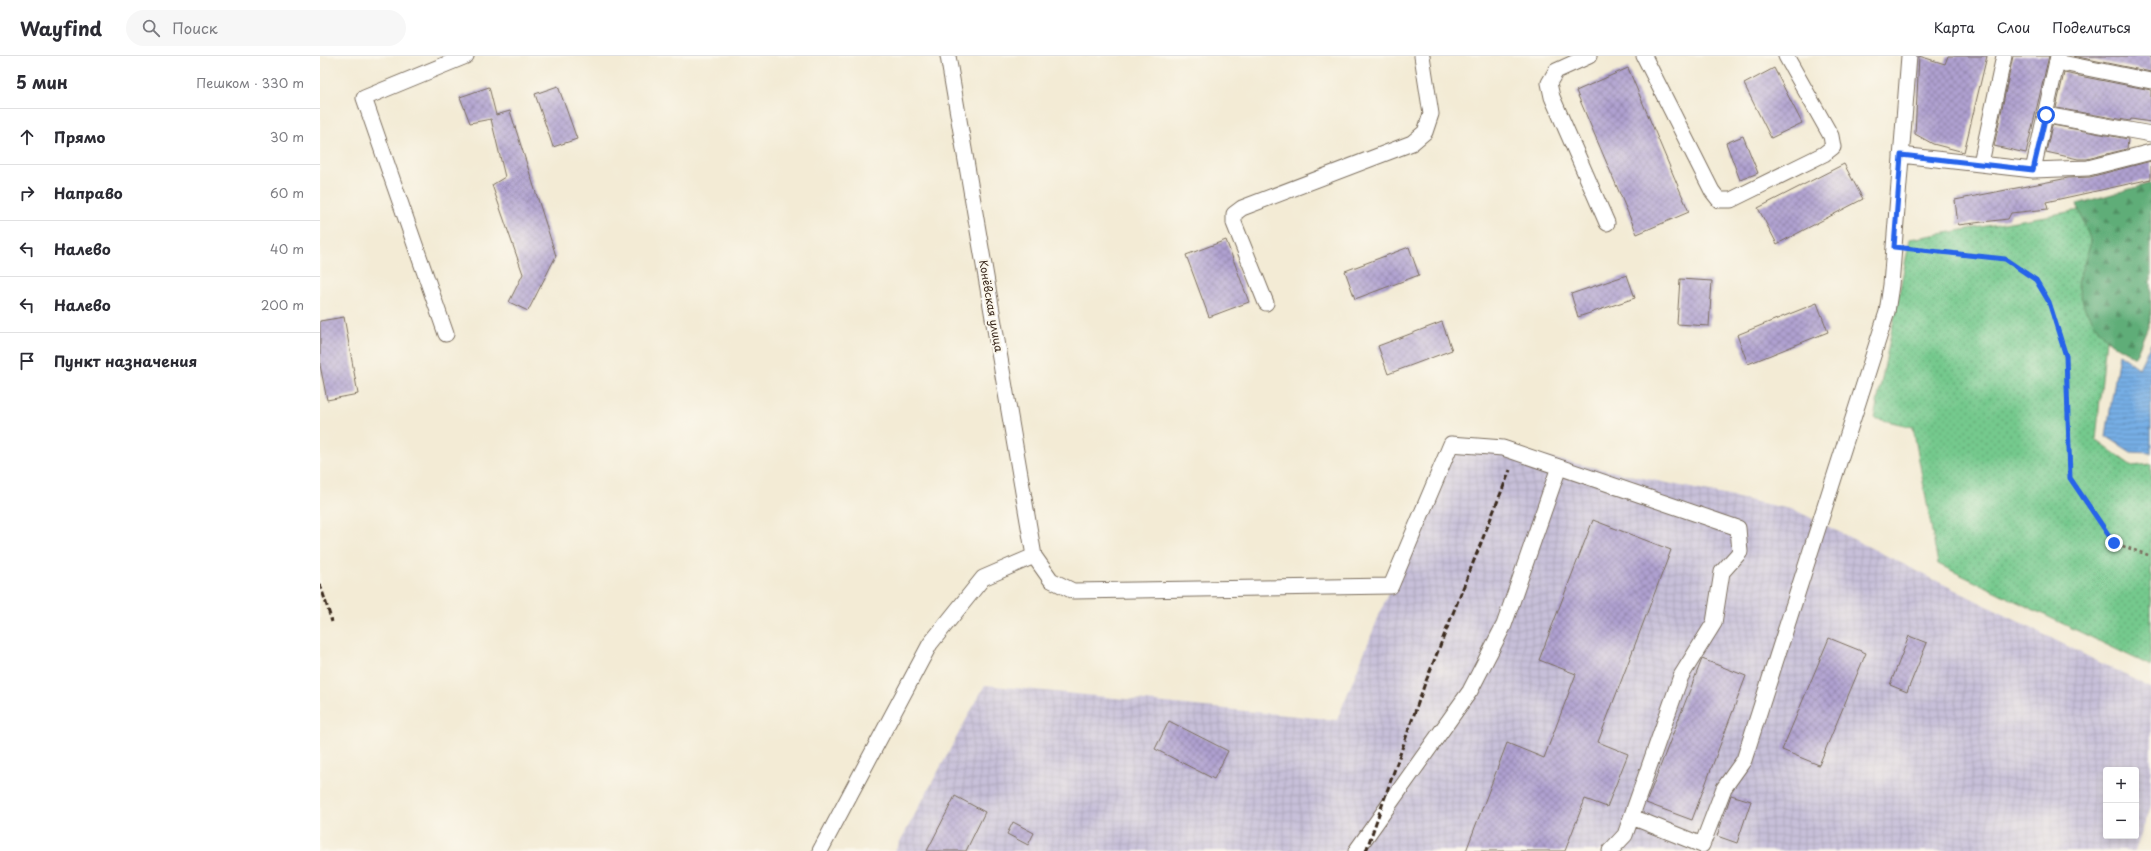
<!DOCTYPE html>
<html lang="ru">
<head>
<meta charset="utf-8">
<style>
  body { margin:0; font-family:"Playpen Sans",sans-serif; background:#f7f7f7; color:#2b2b33 }
  .controls { position:absolute; right:12px; bottom:12px; display:grid; overflow:hidden; border-radius:4px; box-shadow:0 2px 10px #0003 }
  .controls button { width:36px; height:36px; display:grid; place-items:center; padding:0; border:0; border-bottom:1px solid #e1e1e2; background:#fff; color:#2b2b33; font:20px sans-serif }
  .stop { position:absolute; width:12px; height:12px; margin:-9px; border:3px solid #2563eb; border-radius:50%; background:#fff }
  .stop.end { background:#2563eb; border-color:#fff; box-shadow:0 1px 4px #0008 }
  .list { margin:0; padding:0; list-style:none }
  h2 { display:flex; justify-content:space-between; align-items:center; height:52px; margin:0; padding:0 16px; font-size:17px }
  h2 small { font-size:13px; font-weight:400; color:#7c7c81 }
  .list li { display:grid; grid-template-columns:26px 1fr auto; gap:12px; align-items:center; box-sizing:border-box; height:56px; padding:0 16px; border-top:1px solid #e1e1e2 }
  .list b { display:block; font-size:15px; white-space:nowrap }
  .list em { font-size:13px; font-style:normal; color:#7c7c81 }
  .icon { flex:none; width:22px; height:22px; fill:none; stroke:currentColor; stroke-width:2; stroke-linecap:round; stroke-linejoin:round }
  .map { position:relative; flex:none; width:1831px; height:795px; overflow:hidden }
  header { display:flex; align-items:center; gap:24px; box-sizing:border-box; height:56px; padding:0 20px; background:#fff; border-bottom:1px solid #e1e1e2 }
  header strong { font-size:19px }
  nav { display:flex; gap:22px; margin-inline-start:auto; font-size:14px }
  .search { width:280px; height:36px; background:#f7f7f7; display:flex; align-items:center; gap:10px; box-sizing:border-box; padding:0 14px; border-radius:22px; color:#7c7c81; font-size:15px }
  main { display:flex }
  aside { flex:1; background:#fff }
  .map>svg:first-child { display:block }
  .industrial { fill:url(#industrial-grid); fill-rule:evenodd }
  .grass { fill:url(#grass-dots); stroke:#587a56 }
  .forest { fill:url(#forest-firs); stroke:#4d6c4b }
  .water { fill:url(#water-rules); stroke:#586c82 }
  .building { fill:url(#building-cross-hatch) }
  .lines { fill:none; stroke-linecap:round; stroke-linejoin:round }
  .minor-casing { stroke:#7b6e5e; stroke-width:17 }
  .path { stroke:#7b6e5e; stroke-width:2.5; stroke-dasharray:3 3; stroke-linecap:butt }
  .minor { stroke:#fff; stroke-width:15 }
  .rail { stroke:#3b2a1e; stroke-width:3; stroke-dasharray:6 3; stroke-linecap:butt }
  .route { stroke:#2563eb; stroke-width:5 }
  .labels { text-anchor:middle; stroke-width:4; stroke-linejoin:round; paint-order:stroke }
  .street-label { font-size:11px; fill:#3b2a1e; stroke:#fbf7ec }
</style>
</head>
<body>
<header>
<strong>Wayfind</strong>
<div class="search"><svg class="icon" aria-label="search" viewBox="0 0 24 24"><circle cx="10" cy="10" r="6"/><path d="M15 15l6 6"/></svg>Поиск</div>
<nav><a>Карта</a><a>Слои</a><a>Поделиться</a></nav>
</header>
<main>
<aside>
<h2>5 мин<small>Пешком · 330 m</small></h2>
<ul class="list">
<li><svg class="icon" aria-label="ahead" viewBox="0 0 24 24"><path d="M12 20V5M6 11l6-6 6 6"/></svg><div><b>Прямо</b></div><em>30 m</em></li>
<li><svg class="icon" aria-label="right" viewBox="0 0 24 24"><path d="M7 20v-9h11M14 6l5 5-5 5"/></svg><div><b>Направо</b></div><em>60 m</em></li>
<li><svg class="icon" aria-label="left" viewBox="0 0 24 24"><path d="M17 20v-9H6M10 6l-5 5 5 5"/></svg><div><b>Налево</b></div><em>40 m</em></li>
<li><svg class="icon" aria-label="left" viewBox="0 0 24 24"><path d="M17 20v-9H6M10 6l-5 5 5 5"/></svg><div><b>Налево</b></div><em>200 m</em></li>
<li><svg class="icon" aria-label="arrive" viewBox="0 0 24 24"><path d="M6 21V4h12l-3 4 3 4H6"/></svg><div><b>Пункт назначения</b></div></li>
</ul>
</aside>
<div class="map">
<svg width="1831" height="795" viewBox="0 0 1831 795">
  <defs>
    <pattern id="industrial-grid" width="8" height="8" patternUnits="userSpaceOnUse"><rect width="8" height="8" fill="#c7c0d9"/><path d="M0 4h8M4 0v8" fill="none" stroke="#aca5ba"/></pattern>
    <pattern id="grass-dots" width="8" height="8" patternUnits="userSpaceOnUse"><rect width="8" height="8" fill="#74c98d"/><path d="M2 2h.1M6 6h.1" fill="none" stroke="#60a373" stroke-width="1.8" stroke-linecap="round"/></pattern>
    <pattern id="forest-firs" width="22" height="20" patternUnits="userSpaceOnUse"><rect width="22" height="20" fill="#5fad78"/><path d="M5 1l3.5 6h-7zM16 11l3.5 6h-7z" fill="#508d62"/></pattern>
    <pattern id="water-rules" width="6" height="5" patternUnits="userSpaceOnUse"><rect width="6" height="5" fill="#76aee5"/><path d="M0 2.5h6" fill="none" stroke="#628eb9"/></pattern>
    <pattern id="building-cross-hatch" width="8" height="8" patternUnits="userSpaceOnUse"><rect width="8" height="8" fill="#afa0d0"/><path d="M0 0l8 8M0 8l8-8" fill="none" stroke="#9083a8"/></pattern>
  </defs>
  <rect width="100%" height="100%" fill="#fbf7ec"/>
  <filter id="ink" filterUnits="userSpaceOnUse"><feTurbulence type="fractalNoise" baseFrequency=".025" numOctaves="2"/><feDisplacementMap in="SourceGraphic" scale="8" xChannelSelector="R" yChannelSelector="G"/><feConvolveMatrix kernelMatrix="1 2 1 2 8 2 1 2 1" color-interpolation-filters="sRGB"/></filter>
  <filter id="wash" filterUnits="userSpaceOnUse"><feTurbulence type="fractalNoise" baseFrequency=".012" numOctaves="4" result="noise"/><feDisplacementMap in="SourceGraphic" scale="16" xChannelSelector="R" yChannelSelector="G"/><feGaussianBlur stdDeviation="0.9" result="paint"/><feColorMatrix in="noise" values="0 0 0 0 0 0 0 0 0 0 0 0 0 0 0 0 0 1.4 0 .05"/><feComposite in="paint" operator="in"/></filter>
  <g filter="url(#wash)">
    <rect width="100%" height="100%" fill="#f3ebd5"/>
    <path class="industrial" d="M1131,381L1475,454L1831,632V750L1815,795H575L665,629L1017,664ZM1786,714H1816V780H1786Z"/>
    <path class="grass" d="M1784,150L1787,273L1776,384L1812,410L1831,408V610L1618,508L1593,371L1554,362L1590,183Z"/>
    <path class="forest" d="M1831,127V263L1815,301L1786,284L1765,253L1757,227L1771,186L1757,148Z"/>
    <path class="water" d="M1831,287V397L1811,396L1786,380L1799,298L1819,312Z"/>
    <g id="blocks">
      <path class="building" d="M1599,0L1625,8L1628,0H1667L1644,96L1613,88L1595,78Z
        M1693,0H1729L1706,97L1674,90Z
        M1753,0H1831V16Z
        M1308,12L1369,156L1317,178L1256,35Z
        M1454,12L1482,67L1451,82L1424,28Z
        M1744,17L1831,34V66L1811,63L1810,65L1736,52Z
        M238,30L257,83L233,91L215,38Z
        M169,31L176,59L190,55L236,200L208,255L189,246L203,218L172,129L185,121L171,63L150,67L140,41Z
        M1732,69L1808,83L1807,93L1767,103H1758L1726,96Z
        M1423,80L1438,117L1420,124L1406,87Z
        M1831,105V123L1726,146L1728,153L1691,157L1688,163L1638,169L1635,144L1748,122L1770,121Z
        M1524,108L1543,143L1457,188L1438,152Z
        M906,184L929,246L889,261L866,199Z
        M1089,191L1099,219L1035,243L1025,215Z
        M1307,219L1315,242L1258,261L1251,238Z
        M1360,223L1392,225L1389,270L1357,268Z
        M1497,247L1508,276L1428,308L1417,279Z
        M24,261L38,338L7,344L0,309V265Z
        M1122,266L1132,294L1068,318L1058,290Z
        M1273,464L1351,494L1278,686L1308,698L1287,751L1265,743L1245,795H1146L1187,687L1224,702L1256,618L1219,604Z
        M1589,580L1607,587L1587,636L1570,629Z
        M1509,582L1546,597L1499,709L1462,694Z
        M1382,603L1426,620L1372,764L1326,747Z
        M849,665L908,695L894,723L835,693Z
        M1411,739L1431,745L1417,787L1397,780Z
        M635,740L665,756L646,795H607Z
        M693,766L714,777L708,789L687,778Z"/>
    </g>
  </g>
  <g filter="url(#ink)">
    <use href="#blocks" fill-opacity="0" stroke="#7b6e5e" stroke-width="1"/>
    <g class="lines">
      <defs>
        <path id="minor" d="M628,0L714,500L731,524L753,535L1071,530L1131,388L1183,392L1418,472L1420,496L1402,516L1394,567L1361,620L1305,779L1290,795
          M1269,0L1236,15L1229,27L1232,41L1287,167
          M1324,0L1392,135L1399,144H1411L1504,98L1513,91L1511,80L1466,0
          M1737,6L1831,25
          M1725,59L1831,78
          M1581,99L1713,114L1768,112L1831,96
          M1661,107L1684,0
          M1713,114L1738,0
          M946,247L914,167V158L922,152L1092,87L1105,76L1111,58L1102,0
          M126,278L44,42L146,0
          M1312,761L1382,789L1404,732L1424,704L1567,256L1571,229L1589,0
          M500,795L610,588L663,522L714,500
          M1036,795L1150,635L1184,569L1239,411"/>
      </defs>
      <use href="#minor" class="minor-casing"/>
      <path class="path" d="M1589,192L1685,203L1716,224L1729,246L1746,300L1750,422L1794,487L1831,500"/>
      <use href="#minor" class="minor"/>
      <path class="rail" d="M0,528L12,566
        M1046,795L1104,630L1190,414"/>
    </g>
  </g>
  <g class="lines" filter="url(#ink)">
    <path class="route" d="M1726,59L1713,114L1581,99L1574,191L1685,203L1716,224L1729,246L1746,300L1750,422L1794,487"/>
  </g>
  <g class="labels">
    <g class="street-label">
      <text transform="translate(671 250) rotate(80)" y="4">Конёвская улица</text>
    </g>
  </g>
</svg>
<div class="controls">
<button>+</button>
<button>−</button>
</div>
<div class="stop" style="left:1726px;top:59px"></div>
<div class="stop end" style="left:1794px;top:487px"></div>
</div>
</main>
</body>
</html>
